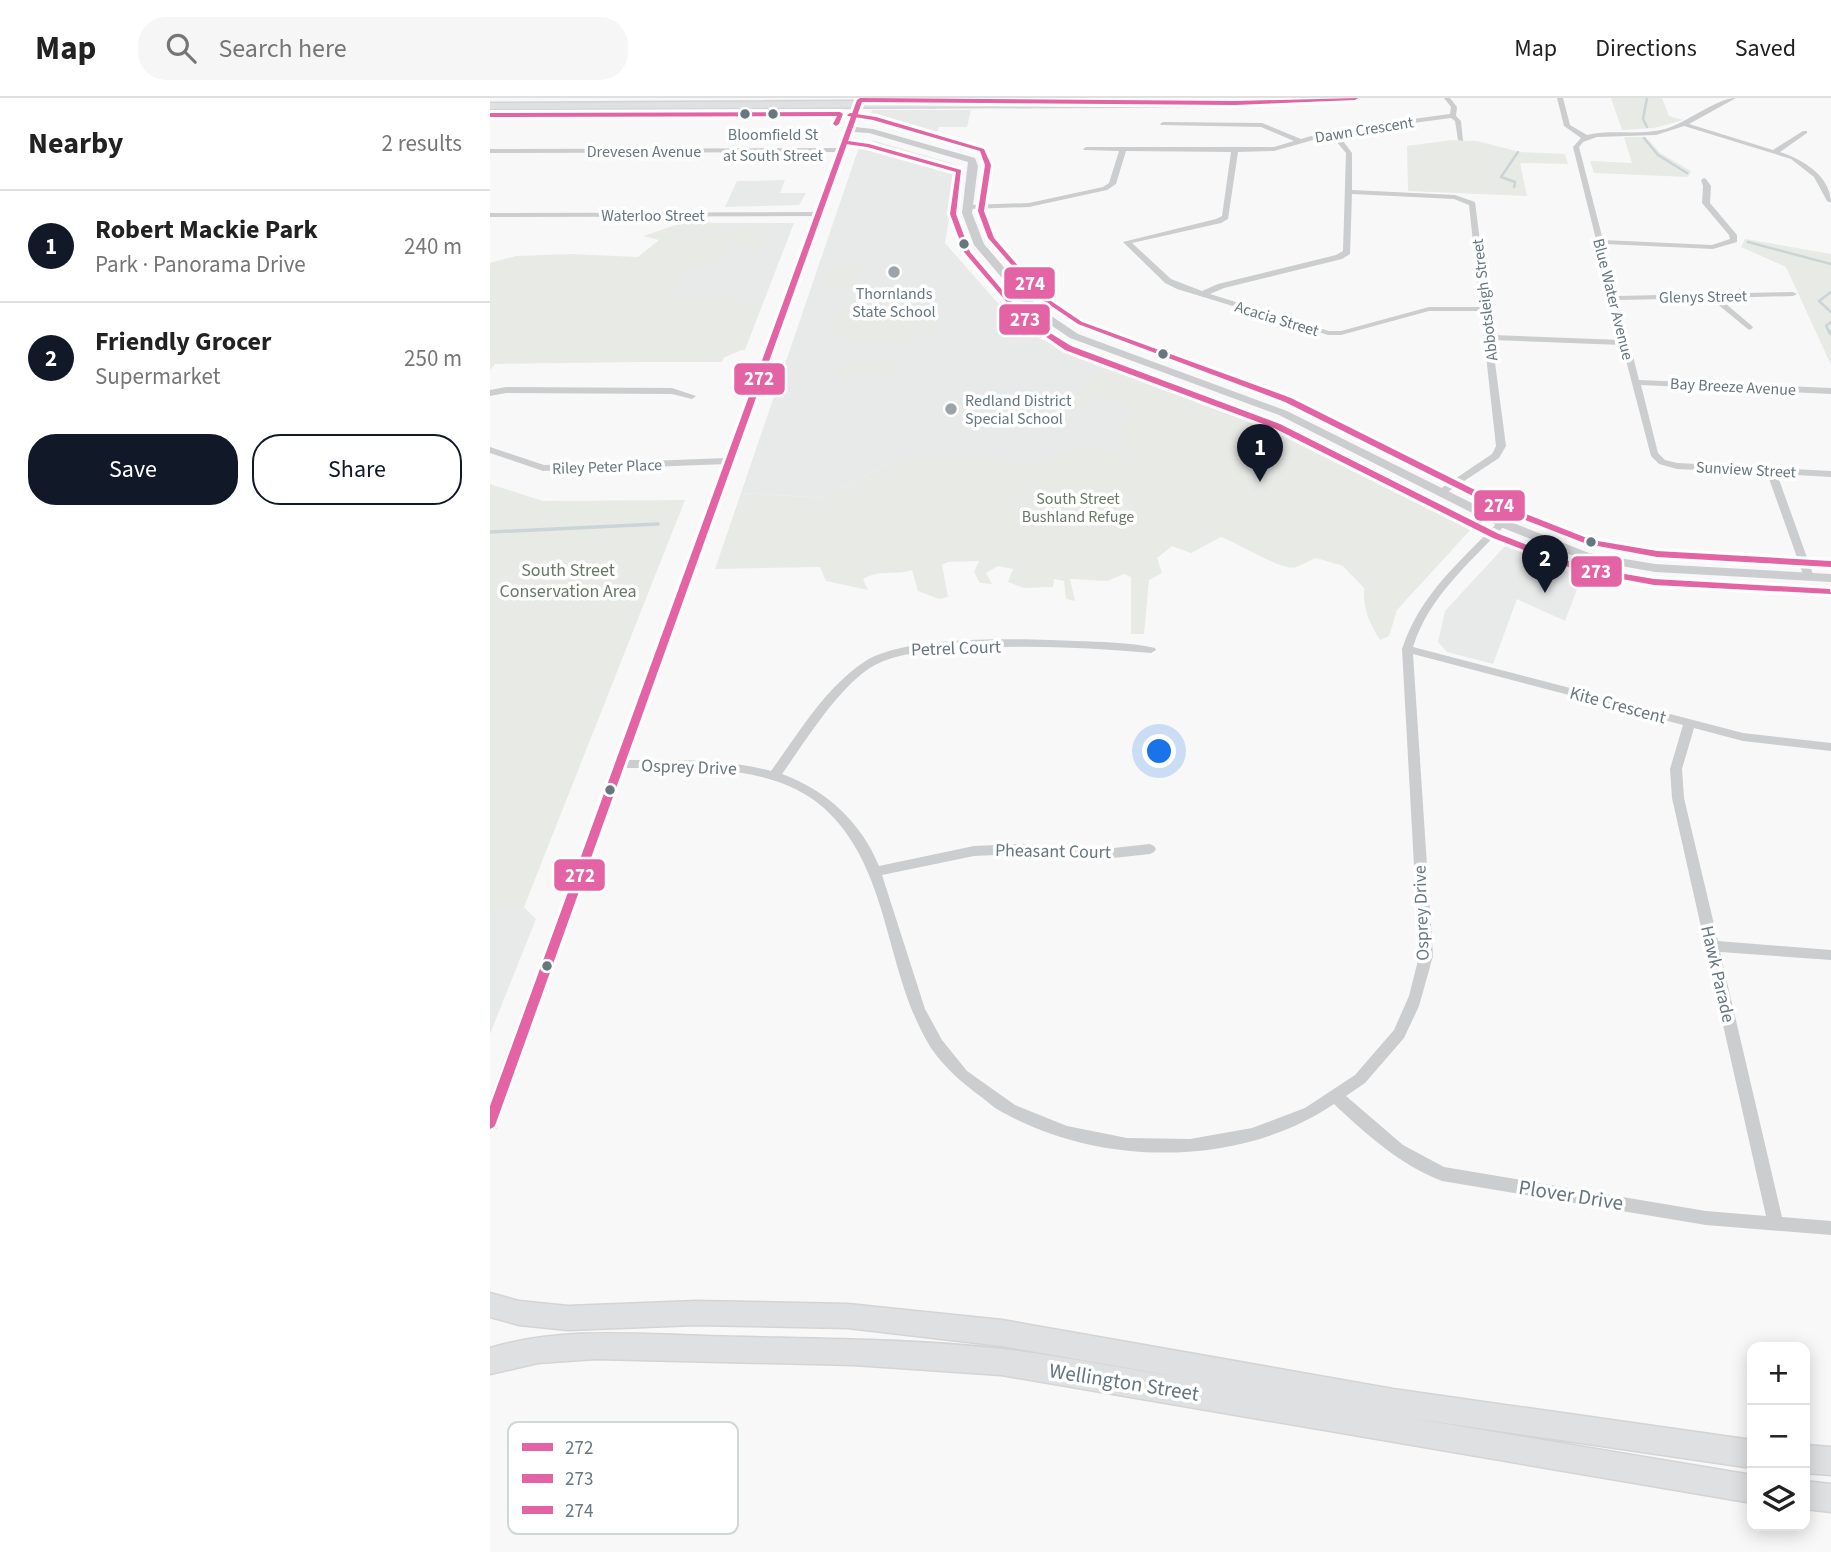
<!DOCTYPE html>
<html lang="en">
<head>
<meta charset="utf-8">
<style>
  body { margin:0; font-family:"Source Sans 3",sans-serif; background:#f6f6f6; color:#222 }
  .controls { position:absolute; right:21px; bottom:21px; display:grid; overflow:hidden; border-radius:14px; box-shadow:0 4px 18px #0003 }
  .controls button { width:63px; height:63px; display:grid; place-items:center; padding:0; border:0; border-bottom:2px solid #e0e0e0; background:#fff; color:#222; font:35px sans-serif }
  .you { position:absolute; left:670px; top:654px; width:24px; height:24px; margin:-18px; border:5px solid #fff; border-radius:50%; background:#1a73e8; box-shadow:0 0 0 10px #1a73e833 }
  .badge { display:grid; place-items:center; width:46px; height:46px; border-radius:50%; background:#111827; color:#fff; font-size:23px; font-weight:700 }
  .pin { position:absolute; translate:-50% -58px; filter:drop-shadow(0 2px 4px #0008) }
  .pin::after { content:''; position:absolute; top:37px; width:24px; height:21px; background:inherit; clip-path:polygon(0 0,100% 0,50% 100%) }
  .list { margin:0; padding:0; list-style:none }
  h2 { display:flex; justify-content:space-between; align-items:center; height:91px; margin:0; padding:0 28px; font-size:30px }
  h2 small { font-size:23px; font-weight:400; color:#767676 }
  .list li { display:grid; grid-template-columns:46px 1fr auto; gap:21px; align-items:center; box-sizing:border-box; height:112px; padding:0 28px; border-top:2px solid #e0e0e0 }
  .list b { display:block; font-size:26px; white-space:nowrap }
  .list p { margin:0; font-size:23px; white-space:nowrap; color:#767676 }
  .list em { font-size:23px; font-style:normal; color:#767676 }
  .actions { display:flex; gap:14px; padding:21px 28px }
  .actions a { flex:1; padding:16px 0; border:2px solid #111827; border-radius:28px; text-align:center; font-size:24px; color:#111827 }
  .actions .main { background:#111827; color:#fff }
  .icon { flex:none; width:38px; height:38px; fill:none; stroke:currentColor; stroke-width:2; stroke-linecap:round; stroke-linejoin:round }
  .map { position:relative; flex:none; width:1341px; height:1454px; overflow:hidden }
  header { display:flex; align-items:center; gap:42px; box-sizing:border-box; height:98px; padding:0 35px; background:#fff; border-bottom:2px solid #e0e0e0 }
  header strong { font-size:33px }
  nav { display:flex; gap:38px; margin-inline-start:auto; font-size:24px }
  .search { width:490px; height:63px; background:#f6f6f6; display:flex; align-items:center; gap:18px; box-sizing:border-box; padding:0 24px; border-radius:28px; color:#767676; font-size:26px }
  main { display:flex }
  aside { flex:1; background:#fff }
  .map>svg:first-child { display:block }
  .built { fill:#e8eaea }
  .green { fill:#e8eae6 }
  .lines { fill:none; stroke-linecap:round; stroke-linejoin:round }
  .stream-far1 { stroke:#cbd4d6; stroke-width:2.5 }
  .stream { stroke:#cbd4d6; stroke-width:3.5 }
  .primary-casing { stroke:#d4d4d5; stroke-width:3 }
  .trunk-casing { stroke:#d3d4d5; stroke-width:3 }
  .minor { fill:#cbcdce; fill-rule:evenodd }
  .tertiary { fill:#cbcdce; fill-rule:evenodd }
  .primary { fill:#dfe0e1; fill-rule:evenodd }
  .trunk { fill:#dfe0e1; fill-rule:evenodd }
  .bus-1-casing { stroke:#fff; stroke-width:6 }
  .bus-2-casing { stroke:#fff; stroke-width:6 }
  .bus-3-casing { stroke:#fff; stroke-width:6 }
  .bus-1 { fill:#e463a4; fill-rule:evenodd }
  .bus-2 { fill:#e463a4; fill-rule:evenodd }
  .bus-3 { fill:#e463a4; fill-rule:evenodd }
  .bus-dot { fill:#67777f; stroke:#fff; stroke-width:2.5 }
  .poi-dot { fill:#9aa4a9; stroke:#fff; stroke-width:2.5 }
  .labels { text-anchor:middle; stroke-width:7; stroke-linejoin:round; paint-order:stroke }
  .far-street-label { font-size:16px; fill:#67777f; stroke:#fff }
  .bus-label { font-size:16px; fill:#67777f; stroke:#fff }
  .far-poi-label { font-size:16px; fill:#67777f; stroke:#fff }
  .far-park-label { font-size:16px; fill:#6a7866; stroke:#fff }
  .park-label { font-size:18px; fill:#6a7866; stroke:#fff }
  .street-label { font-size:18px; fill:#67777f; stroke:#fff }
  .near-street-label { font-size:21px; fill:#67777f; stroke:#fff }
  .key { fill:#fff; stroke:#d1d6d9; stroke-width:2 }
  .key-label { font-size:19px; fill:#67777f }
  .line-badge { stroke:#fff; stroke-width:2.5 }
  .badge-label { font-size:19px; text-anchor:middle; font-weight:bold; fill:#fff }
</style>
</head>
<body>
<header>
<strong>Map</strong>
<div class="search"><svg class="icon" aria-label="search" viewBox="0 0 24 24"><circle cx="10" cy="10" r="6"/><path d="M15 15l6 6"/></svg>Search here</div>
<nav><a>Map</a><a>Directions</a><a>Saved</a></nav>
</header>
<main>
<aside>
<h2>Nearby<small>2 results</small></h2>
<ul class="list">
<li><span class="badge">1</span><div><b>Robert Mackie Park</b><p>Park · Panorama Drive</p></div><em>240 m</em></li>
<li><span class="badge">2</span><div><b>Friendly Grocer</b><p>Supermarket</p></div><em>250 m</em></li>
</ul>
<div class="actions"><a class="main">Save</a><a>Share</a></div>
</aside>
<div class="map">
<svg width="1341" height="1454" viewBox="0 0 1341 1454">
  <rect width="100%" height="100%" fill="#f8f8f8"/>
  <path class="built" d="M382,12H481L477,29H449L445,41L378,24Z
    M385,43L468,67L455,145L506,203L549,240L593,260L643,273L642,358L554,365H399L335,400L251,395L369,49L373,44Z
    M295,82L290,95H316L309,107L235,109L247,83Z
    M192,125H304L255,252H237L232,264H122Z
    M1024,447L1091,481L1075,523L1027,501L1003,566L957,554L948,544L955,513L1015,448Z
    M0,809H34L46,821L0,936Z"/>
  <path class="green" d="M1121,0H1172L1179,18L1193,22L1164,30L1132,32Z
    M1134,39H1156L1170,55L1201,73L1198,79L1104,75L1100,63L1142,65Z
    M962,42L987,43L1030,54L1075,56L1078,66L1030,65L1037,98L918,93L917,48Z
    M198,123L226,125L232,130L200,138H244L234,160H217L235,164L191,174L181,196C209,207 243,197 271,208L254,251L226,263L5,266L0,272V165L26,158L82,156L148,159L169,142L153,138Z
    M279,128L270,151L244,150L250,137L246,130Z
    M1255,141L1341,156V267L1296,169L1251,149Z
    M339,169H369L363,189H333Z
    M378,205L425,206L444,217V227C424,252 367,249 341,235L338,225L351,211Z
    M354,265H406L403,278H350Z
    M615,272L643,273L797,330L982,430L907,512L899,538L890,542C879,524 873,511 874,490L853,468L826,460C819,462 813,467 806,469C794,474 748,445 731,439L701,455L682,448L667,460L672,475L659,482L654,536H641V479L634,476L617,483L580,481L585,503L576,501L574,483L564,481L563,489L534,490L518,484L523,471L508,468L496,475L502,486L490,485L484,474L489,463L458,464L452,467L458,499L449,501L428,493L422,472C404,478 390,471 373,481L378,492L336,483L330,469L225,471L251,395L335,400L399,365L440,360L554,365L591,349L614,350L632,356L637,350L624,327L641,326L642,307L605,298L594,308L576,313L596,288Z
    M0,386L53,403L195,402L34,809H0Z"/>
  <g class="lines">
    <path class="stream-far1" d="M1157,0L1153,21L1157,29
      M1154,40L1168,57L1197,75
      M1024,89L1025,84L1011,79L1028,54
      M1258,144L1341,166
      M1341,194L1329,203L1341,214
      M1340,235L1336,228L1341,224"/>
    <path class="stream" d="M1339,233L1341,236
      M0,434L168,426"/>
    <defs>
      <path id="primary" d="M0,1195L29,1203L78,1208L206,1203L358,1206L512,1222L903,1291L1262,1342V1370L920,1320L1262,1377V1405L511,1277L364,1267L106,1261L48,1265L0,1276V1250C70,1229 144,1236 216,1238C314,1241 414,1240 512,1251C571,1258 630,1270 690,1279L512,1248L358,1230L206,1227L78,1232L29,1227L0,1219Z
        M1315,1347L1341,1349V1377L1315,1375Z
        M1315,1383L1341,1386V1414L1315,1411Z"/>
      <path id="trunk" d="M870,0L865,3L745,8L0,11V5Z"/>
    </defs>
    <use href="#primary" class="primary-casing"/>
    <use href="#trunk" class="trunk-casing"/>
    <path class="minor" d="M954,0H960L967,9L966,18L971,23L973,43L968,42L965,23L961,20L847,35L862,55V92L965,97L985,104L1002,237L1131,242L1083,49L1091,40L1074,28L1067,0H1073L1080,27L1097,37C1122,31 1149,38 1175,31C1196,25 1227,0 1246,0L1199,26L1283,52L1313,33H1317V35L1290,54C1312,61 1341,78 1341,105L1337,103L1324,79L1301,61L1194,28L1166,37L1107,39L1093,44L1089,49L1113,142L1222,147L1240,141L1239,137L1212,105L1213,88L1211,82L1214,80L1216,81L1221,88L1220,105L1247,137V144L1223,151L1115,146L1128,198L1303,194L1307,196L1303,198L1229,200L1262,228L1263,230L1259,232L1220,200L1129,202L1149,282L1341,290V296L1151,287L1168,355L1175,362L1187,365L1341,373V379L1287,376L1324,479L1323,481H1315L1314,479L1277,375L1187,371L1169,366L1161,358L1132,247L1002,242L1016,348L1009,360L956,395H950V391L1002,356L1006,348L991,213H939L851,237H838L687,191L675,185L633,144L726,121L732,118L741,54L636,53L626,86L617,92L539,109L478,111L474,109L478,107L539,105L613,89L619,85L629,53L594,52L593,51L596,49H784L804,43L771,29L671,27L670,26L673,24L772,25L811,41L842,32L960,16L961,9ZM841,37L856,55L853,153L846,157L728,186L712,193L681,181L642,145L731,125L738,121L748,54L784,53ZM862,96L964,101L979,107L990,209H939L851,233H839L720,196L734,190L852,161L860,156Z
      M0,51L350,50L353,52L350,54L0,55Z
      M330,114L331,116L327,118L0,119V115Z
      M16,289L182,290L206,298L202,301L182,296L16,295L0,298V292Z
      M0,349L54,367L237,360L242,363L237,366L53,373L0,355Z
      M1012,422L1017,425L1015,427C980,465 939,498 923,549L1253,635L1341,645V653L1253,643L1204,630L1192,671L1194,700L1228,843L1341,852V862L1230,854L1292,1119L1341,1123V1137L1216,1127L952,1083C910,1067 876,1036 844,1006C751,1069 614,1069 516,1016C506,1012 498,1004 490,998C471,984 454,969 441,950C394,875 402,773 335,711C284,664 196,670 132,670L126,666L132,662C182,662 232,660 281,673C308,636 335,590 374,564C416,536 534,541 585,543C611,544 639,544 665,550L666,552L661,555C594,549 525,546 458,552C434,554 407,555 385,567C350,586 315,644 292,676C336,692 371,724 389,768L484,748L529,746L605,752L660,746L664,748L666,751L664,754L660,756L605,762L529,756L484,758L392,777L435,911L452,942L477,973L525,1007L577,1028L637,1040L700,1041L762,1030L815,1010L865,977L904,932L919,898L929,858L912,551C930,496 970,464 1009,423ZM923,556L1193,627L1180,671L1182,700L1276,1118L1216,1113L954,1069L913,1047L856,998L875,985L914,940L929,908L943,858Z"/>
    <path class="tertiary" d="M367,0H375L365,29L383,31L485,60L488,68L482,115L494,146L548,209L588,236L797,313L1016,422L1099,455L1165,466L1341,476V484L1165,474L1091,461L1008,428L789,317L580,240L540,213L484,147L472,115L478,64L379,35L363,34L9,1025L7,1031L0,1033V999Z"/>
    <use href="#primary" class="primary"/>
    <use href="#trunk" class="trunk"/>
    <defs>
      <path id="bus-1" d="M370,0L745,3L868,0L865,2L745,7L372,4L6,1025L4,1029L0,1031V1008L367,2Z"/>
      <path id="bus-2" d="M0,15L350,14L353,16L349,26L346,28L343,26L347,18L0,19Z
        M358,43L379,46L471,72L466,116L480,154L536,220L581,248L790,326L1009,436L1094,469L1164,481L1340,491L1341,496L1164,487L1089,473L1003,440L784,330L575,252L532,222L474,154L460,116L466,74L377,49L356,46L355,45Z"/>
      <path id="bus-3" d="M360,15L386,19L494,51L501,67L494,113L504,140L555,199L592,224L801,300L1021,410L1102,442L1167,453L1341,463V469L1167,459L1097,446L1015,414L795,304L588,226L551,201L498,140L488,113L495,67L490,53L383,22L358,18L357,17Z"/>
    </defs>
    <use href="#bus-1" class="bus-1-casing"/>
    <use href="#bus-2" class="bus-2-casing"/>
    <use href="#bus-3" class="bus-3-casing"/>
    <use href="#bus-1" class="bus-1"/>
    <use href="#bus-2" class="bus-2"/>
    <use href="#bus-3" class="bus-3"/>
  </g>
  <g class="bus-dot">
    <circle cx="255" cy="16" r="6"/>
    <circle cx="283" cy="16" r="6"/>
    <circle cx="474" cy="146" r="6"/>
    <circle cx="673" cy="256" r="6"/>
    <circle cx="1101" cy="444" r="6"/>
    <circle cx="120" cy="692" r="6"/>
    <circle cx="57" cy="868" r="6"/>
  </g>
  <g class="poi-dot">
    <circle cx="404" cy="174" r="7"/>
    <circle cx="461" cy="311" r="7"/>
  </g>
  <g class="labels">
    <g class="far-street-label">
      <text transform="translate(874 31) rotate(-9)" y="6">Dawn Crescent</text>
      <text x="154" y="59">Drevesen Avenue</text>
      <text x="163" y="123">Waterloo Street</text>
      <text transform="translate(1213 198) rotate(-1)" y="6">Glenys Street</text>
      <text transform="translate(1124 201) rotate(76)" y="6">Blue Water Avenue</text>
      <text transform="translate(994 202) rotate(-97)" y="6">Abbotsleigh Street</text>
      <text transform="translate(787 220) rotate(17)" y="6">Acacia Street</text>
      <text transform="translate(1243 288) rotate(3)" y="6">Bay Breeze Avenue</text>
      <text transform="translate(117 368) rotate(-2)" y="6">Riley Peter Place</text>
      <text transform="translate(1256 371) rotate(3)" y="6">Sunview Street</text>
    </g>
    <g class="bus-label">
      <text x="283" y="42">Bloomfield St<tspan x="283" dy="21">at South Street</tspan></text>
    </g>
    <g class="far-poi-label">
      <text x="404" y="201">Thornlands<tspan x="404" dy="18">State School</tspan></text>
      <text x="475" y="308" text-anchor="start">Redland District<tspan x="475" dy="18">Special School</tspan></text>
    </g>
    <g class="far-park-label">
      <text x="588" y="406">South Street<tspan x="588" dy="18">Bushland Refuge</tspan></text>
    </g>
    <g class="park-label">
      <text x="78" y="478">South Street<tspan x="78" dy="21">Conservation Area</tspan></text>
    </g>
    <g class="street-label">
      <text transform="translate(466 550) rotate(-2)" y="6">Petrel Court</text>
      <text transform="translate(1128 607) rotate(15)" y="6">Kite Crescent</text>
      <text transform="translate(199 669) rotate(2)" y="6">Osprey Drive</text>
      <text transform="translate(563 753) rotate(1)" y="6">Pheasant Court</text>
      <text transform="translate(931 815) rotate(-92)" y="6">Osprey Drive</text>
      <text transform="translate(1228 876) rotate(77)" y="6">Hawk Parade</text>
    </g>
    <g class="near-street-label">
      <text transform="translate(1081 1097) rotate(9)" y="7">Plover Drive</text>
      <text transform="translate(634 1284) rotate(9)" y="7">Wellington Street</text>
    </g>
  </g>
  <rect x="18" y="1324" width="230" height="112" rx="10" class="key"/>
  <rect x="32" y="1345" width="31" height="8" fill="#e463a4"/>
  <rect x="32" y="1376" width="31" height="9" fill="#e463a4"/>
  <rect x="32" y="1408" width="31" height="8" fill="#e463a4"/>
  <g class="key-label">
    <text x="75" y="1356">272</text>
    <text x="75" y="1387">273</text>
    <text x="75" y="1419">274</text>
  </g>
  <g class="line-badge">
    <rect x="513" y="168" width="53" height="34" rx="7" fill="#e463a4"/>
    <rect x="508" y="205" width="53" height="33" rx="7" fill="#e463a4"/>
    <rect x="243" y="264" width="53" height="34" rx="7" fill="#e463a4"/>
    <rect x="983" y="391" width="53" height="33" rx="7" fill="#e463a4"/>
    <rect x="1080" y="457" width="53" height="33" rx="7" fill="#e463a4"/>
    <rect x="63" y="760" width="53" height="34" rx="7" fill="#e463a4"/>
  </g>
  <g class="badge-label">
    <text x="540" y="192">274</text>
    <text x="535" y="228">273</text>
    <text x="269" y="287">272</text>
    <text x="1009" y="414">274</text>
    <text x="1106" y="480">273</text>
    <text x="90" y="784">272</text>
  </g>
</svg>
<div class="controls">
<button>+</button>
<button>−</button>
<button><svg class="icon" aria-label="layers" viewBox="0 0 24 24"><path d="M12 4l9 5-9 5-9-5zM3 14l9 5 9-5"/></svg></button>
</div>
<div class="you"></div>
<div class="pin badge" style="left:770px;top:384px">1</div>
<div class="pin badge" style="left:1055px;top:495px">2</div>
</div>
</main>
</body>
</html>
